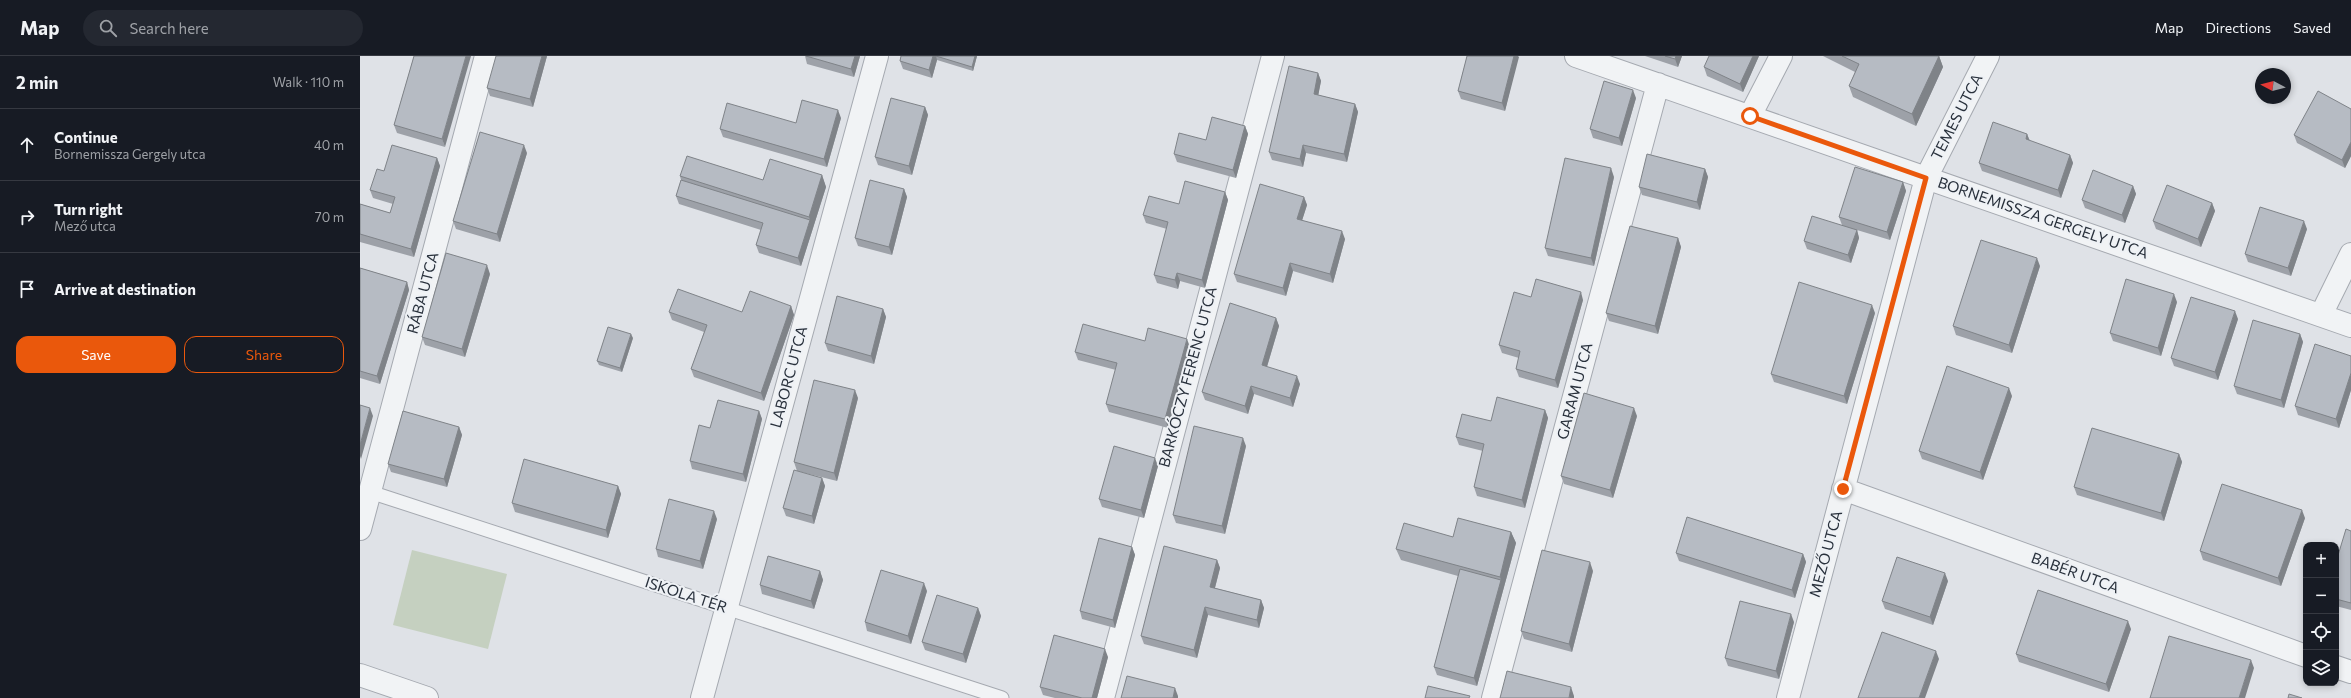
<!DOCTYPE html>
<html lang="en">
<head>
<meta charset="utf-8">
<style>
  body { margin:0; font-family:Commissioner,sans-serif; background:#242831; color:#f1f3f6 }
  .controls { position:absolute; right:12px; bottom:12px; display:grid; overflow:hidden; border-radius:8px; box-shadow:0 2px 6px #0003 }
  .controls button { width:36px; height:36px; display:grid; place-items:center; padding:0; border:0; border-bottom:1px solid #363941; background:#171b24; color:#f1f3f6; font:20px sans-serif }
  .compass { position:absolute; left:1895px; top:12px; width:36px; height:36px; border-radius:50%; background:#171b24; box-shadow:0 2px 6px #0003; rotate:277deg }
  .stop { position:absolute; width:12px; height:12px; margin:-9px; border:3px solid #ea580c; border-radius:50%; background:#fff }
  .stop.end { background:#ea580c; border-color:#fff; box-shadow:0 1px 4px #0008 }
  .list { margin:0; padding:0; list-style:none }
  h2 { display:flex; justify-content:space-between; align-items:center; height:52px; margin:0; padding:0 16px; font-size:17px }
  h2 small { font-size:13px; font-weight:400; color:#9ea1a6 }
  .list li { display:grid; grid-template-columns:26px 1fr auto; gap:12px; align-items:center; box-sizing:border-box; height:72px; padding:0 16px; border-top:1px solid #363941 }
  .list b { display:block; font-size:15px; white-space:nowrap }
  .list p { margin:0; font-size:13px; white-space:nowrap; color:#9ea1a6 }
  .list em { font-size:13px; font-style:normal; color:#9ea1a6 }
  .actions { display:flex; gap:8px; padding:12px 16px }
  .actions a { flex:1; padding:9px 0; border:1px solid #ea580c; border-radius:12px; text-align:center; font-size:14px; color:#ea580c }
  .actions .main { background:#ea580c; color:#fff }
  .icon { flex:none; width:22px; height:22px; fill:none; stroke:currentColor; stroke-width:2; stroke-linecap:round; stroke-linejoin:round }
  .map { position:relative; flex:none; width:1991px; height:642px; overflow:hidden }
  header { display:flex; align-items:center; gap:24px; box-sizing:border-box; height:56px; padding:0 20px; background:#171b24; border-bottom:1px solid #363941 }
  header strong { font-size:19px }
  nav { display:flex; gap:22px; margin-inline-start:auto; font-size:14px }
  .search { width:280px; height:36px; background:#242831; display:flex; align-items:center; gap:10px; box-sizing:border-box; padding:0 14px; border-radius:22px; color:#9ea1a6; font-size:15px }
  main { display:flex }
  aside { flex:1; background:#171b24 }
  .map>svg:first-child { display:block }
  .green { fill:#c5d0c0 }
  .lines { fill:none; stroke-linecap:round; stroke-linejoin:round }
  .lane-casing { stroke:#a5a9b0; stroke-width:15 }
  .street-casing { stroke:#a5a9b0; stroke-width:24 }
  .lane { stroke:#f1f3f5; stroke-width:13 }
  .street { stroke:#f1f3f5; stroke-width:22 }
  .wall { fill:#9da1a8 }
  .shaded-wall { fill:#7f8388 }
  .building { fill:#b6bbc3; stroke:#7f8388 }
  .route { stroke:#ea580c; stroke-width:5 }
  .labels { text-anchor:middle; stroke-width:4; stroke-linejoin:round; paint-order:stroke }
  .street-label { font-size:15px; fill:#29313c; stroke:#eef1f5 }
</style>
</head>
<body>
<header>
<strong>Map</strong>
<div class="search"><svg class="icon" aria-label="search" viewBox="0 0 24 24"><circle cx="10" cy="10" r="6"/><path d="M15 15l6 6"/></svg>Search here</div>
<nav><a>Map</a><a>Directions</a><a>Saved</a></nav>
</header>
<main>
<aside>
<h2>2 min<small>Walk · 110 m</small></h2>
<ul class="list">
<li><svg class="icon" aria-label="ahead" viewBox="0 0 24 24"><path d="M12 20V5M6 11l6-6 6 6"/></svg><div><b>Continue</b><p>Bornemissza Gergely utca</p></div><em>40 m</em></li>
<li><svg class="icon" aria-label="right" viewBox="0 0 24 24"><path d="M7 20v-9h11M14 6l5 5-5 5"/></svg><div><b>Turn right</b><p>Mező utca</p></div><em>70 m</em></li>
<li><svg class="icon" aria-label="arrive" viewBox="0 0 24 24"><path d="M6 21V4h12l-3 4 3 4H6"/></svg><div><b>Arrive at destination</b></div></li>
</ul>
<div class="actions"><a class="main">Save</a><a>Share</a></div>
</aside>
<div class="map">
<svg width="1991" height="642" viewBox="0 0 1991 642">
  <rect width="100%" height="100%" fill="#dfe2e7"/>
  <path class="green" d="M52,494L147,518L128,593L33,569Z"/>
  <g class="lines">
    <defs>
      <path id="lane" d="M10,436L642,642"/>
      <path id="street" d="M1216,0L1991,270
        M1390,60L1421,0
        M1961,259L1991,198
        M1483,433L1946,600
        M0,473L126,0
        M1976,611L1991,616
        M0,619L67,642
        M342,642L517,0
        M743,642L913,0
        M1133,642L1298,28
        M1428,642L1566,122L1628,0"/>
    </defs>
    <use href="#lane" class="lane-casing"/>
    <use href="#street" class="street-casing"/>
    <use href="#lane" class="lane"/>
    <use href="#street" class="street"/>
  </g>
  <path class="wall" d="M54,0L85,91L37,77L34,69Z
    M187,0L173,51L130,40L127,32Z
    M445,0H500L494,21L447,8Z
    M541,0H617L613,15L577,4L572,22L543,13L540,5Z
    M1107,0H1158L1145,55L1101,43L1098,35Z
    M1285,0H1322L1318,11Z
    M1399,0L1383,36L1347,20L1344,11Z
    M1463,0H1579L1583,11L1556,70L1493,41L1489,30L1495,16Z
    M958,17L961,25L958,39L995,48L998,56L987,106L946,97L943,111L912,104L909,96Z
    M1276,42L1262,90L1233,82L1230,73Z
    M565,51L568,59L552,119L518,109L515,101Z
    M1991,53V100L1985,112L1937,87L1934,79Z
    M481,62L467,111L363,81L360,73L436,67Z
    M885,70L888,78L876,122L817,106L814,98L846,84Z
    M1667,78L1670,85L1710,99L1713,107L1701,142L1622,115L1619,107Z
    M167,97L140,186L96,173L93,165Z
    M77,102L80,110L54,201L0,186V148L30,157L33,148L13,142L10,134L24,115Z
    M1345,113L1348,121L1340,154L1282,139L1279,131Z
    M462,119L466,131L441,210L399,197L396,189L401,174L319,148L316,140L321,124L320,120L403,124Z
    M1254,121L1234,210L1188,200L1185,192Z
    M1543,126L1546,135L1530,184L1497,174L1499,182L1491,207L1447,193L1444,185L1482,169L1479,161Z
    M1773,130L1776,138L1765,167L1725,152L1722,144Z
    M544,133L547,141L532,199L498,190L495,182Z
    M865,136L868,144L845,232L820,225L818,233L797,227L794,219L807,173L786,167L783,159L819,148Z
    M944,141L947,149L942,164L985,183L973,227L933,215L926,240L877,226L874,218Z
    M1852,147L1855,155L1841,191L1796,173L1793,165Z
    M1947,173L1931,220L1888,206L1885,198Z
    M1318,182L1321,191L1298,278L1249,265L1246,257Z
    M1680,210L1652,297L1596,279L1593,270Z
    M0,212L47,226L49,234L20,328L0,322Z
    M130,218L105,301L65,289L62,281Z
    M1171,241L1223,244L1198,332L1159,321L1156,313L1159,302L1142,297L1139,289Z
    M1817,246L1801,300L1753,285L1750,277Z
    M431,250L434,259L404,345L334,321L331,313L344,276L312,264L309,256H382Z
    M523,253L526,261L514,308L468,295L465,287Z
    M1515,257L1487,348L1414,326L1411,318Z
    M916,262L919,270L907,311L940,328L933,351L894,338L888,358L845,344L842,336Z
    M1878,263L1858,324L1814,310L1811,302Z
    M1940,278L1943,286L1924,352L1877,338L1874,330Z
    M273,282L262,316L239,309L237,305Z
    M830,291L808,372L749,356L746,348L756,314L718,304L715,296Z
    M1991,300V334L1979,372L1938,359L1935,350Z
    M1652,340L1623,424L1562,403L1559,395Z
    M498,342L477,425L437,415L434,406Z
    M1185,354L1188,362L1165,452L1117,440L1114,431L1123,395L1099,389L1096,381L1131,365Z
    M399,355L402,363L386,426L332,413L330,405L350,372Z
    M1277,360L1253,442L1204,428L1201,420Z
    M99,371L102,379L87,431L31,416L28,408Z
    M886,390L865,478L816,467L813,459Z
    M1819,398L1822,406L1804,465L1717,439L1714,431Z
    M798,410L784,462L742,451L739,443Z
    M462,422L465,430L454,468L426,460L423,452Z
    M258,430L261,438L248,482L155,456L152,447Z
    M1945,462L1921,530L1843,504L1840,495Z
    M357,463L343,513L298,501L296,493Z
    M1991,475V554L1976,550V506Z
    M1151,476L1156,487L1117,630L1077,619L1074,611L1098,520L1041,504L1036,493L1093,481Z
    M772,491L775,499L755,572L722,563L720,555Z
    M1316,497L1443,498L1446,506L1435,542L1319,505Z
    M857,504L860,512L855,532L901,544L904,552L899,572L848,559L837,602L784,588L781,580Z
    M460,515L463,524L454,553L402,538L400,529Z
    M1233,515L1212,596L1164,583L1161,575Z
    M1588,525L1573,569L1525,553L1522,545Z
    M567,535L551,588L507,575L505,566Z
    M618,552L621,560L606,607L565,594L562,586Z
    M1434,566L1419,623L1368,610L1365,602Z
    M1771,573L1749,636L1659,606L1656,598Z
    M748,601L737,642H695L683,639L680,631Z"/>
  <path class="shaded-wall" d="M106,0H111L85,91L82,83Z
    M182,0H187L173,51L170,43Z
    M495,0H500L494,21L491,13Z
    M573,0H579H576L577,4L572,22L569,14Z
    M615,0H617L613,15L612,11Z
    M1154,0H1158L1159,1L1145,55L1142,47Z
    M1316,0H1322L1318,11L1315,3Z
    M1393,0H1399L1383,36L1380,28Z
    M1579,0L1583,11L1556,70L1552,58Z
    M958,17L961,25L957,46L954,38Z
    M1273,34L1276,42L1262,90L1259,82Z
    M995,48L998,56L987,106L984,98Z
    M565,51L568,59L552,119L549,110Z
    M478,54L481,62L467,111L464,103Z
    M885,70L888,78L876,122L873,114Z
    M1667,78L1670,86L1666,83Z
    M1991,86V100L1985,112L1982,104Z
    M164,89L167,97L140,186L137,178Z
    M943,89L946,97L943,111L940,103Z
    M1710,99L1713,107L1701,142L1698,134Z
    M77,102L80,110L54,201L51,193Z
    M1251,112L1254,121L1234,210L1231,202Z
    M1345,113L1348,121L1340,154L1337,146Z
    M462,119L466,131L441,210L438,202L450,164L449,161Z
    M1543,126L1546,135L1530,184L1527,176Z
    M1773,130L1776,138L1765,167L1762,159Z
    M544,133L547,141L532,199L529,191Z
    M865,136L868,144L845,232L842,224Z
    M944,141L947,149L940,171L937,163Z
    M1852,147L1855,155L1841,191L1838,183Z
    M1944,165L1947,173L1931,220L1928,212Z
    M1497,174L1499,182L1491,207L1488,199Z
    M982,175L985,183L973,227L970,218Z
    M1318,182L1321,191L1298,278L1295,270Z
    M1677,202L1680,210L1652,297L1649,289Z
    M930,207L933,215L926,240L923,232Z
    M127,209L130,218L105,301L102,293Z
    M817,217L820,225L818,233L815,224Z
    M47,226L49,234L20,328L17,320Z
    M1221,236L1223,244L1198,332L1195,324Z
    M1814,238L1817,246L1801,300L1798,292Z
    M1512,249L1515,257L1487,348L1484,340Z
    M431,250L434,259L404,345L401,337Z
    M523,253L526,261L514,308L511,300Z
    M1875,255L1878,263L1858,324L1855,316Z
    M916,262L919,270L905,317L902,309Z
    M271,278L273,282L262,316L260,312Z
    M1940,278L1943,286L1924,352L1921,344Z
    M827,283L830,291L808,372L805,363Z
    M1991,317V334L1979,372L1976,363Z
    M937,320L940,328L933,351L930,342Z
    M891,330L894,338L888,358L885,350Z
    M1649,332L1652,340L1623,424L1620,416Z
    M495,334L498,342L477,425L474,417Z
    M10,352L13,360L1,403L0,400V389Z
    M1274,352L1277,360L1253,442L1250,434Z
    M1185,354L1188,362L1165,452L1162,444Z
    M399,355L402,363L386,426L383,418Z
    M99,371L102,379L87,431L84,423Z
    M883,382L886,390L865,478L862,470Z
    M1819,398L1822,406L1804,465L1801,457Z
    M795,402L798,410L784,462L781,454Z
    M462,422L465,430L454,468L452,460Z
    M258,430L261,438L248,482L246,474Z
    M1942,454L1945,462L1921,530L1918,522Z
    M354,455L357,463L343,513L340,505Z
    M1151,476L1156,487L1117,630L1114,622L1141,524L1140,521Z
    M772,491L775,499L755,572L753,564Z
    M1443,498L1446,506L1435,542L1432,534Z
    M857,504L860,512L853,539L850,531Z
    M1230,506L1233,515L1212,596L1209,588Z
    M460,515L463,524L454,553L451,545Z
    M1585,517L1588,525L1573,569L1570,561Z
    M564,527L567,535L551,588L548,580Z
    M901,544L904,552L899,572L897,564Z
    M845,551L848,559L837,602L834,594Z
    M618,552L621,560L606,607L603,598Z
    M1431,558L1434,566L1419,623L1416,615Z
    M1768,565L1771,573L1749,636L1746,628Z
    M745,593L748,601L737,642H732Z
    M1576,595L1579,603L1565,642H1559Z
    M1891,604L1894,612L1885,642H1879Z
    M1211,631L1214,640V642H1209Z
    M815,632L818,640V642H813Z"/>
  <path class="building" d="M54,0H106L82,83L34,69Z
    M136,0H182L170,43L127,32Z
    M446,0H495L491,13Z
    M541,0H573L569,14L540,5Z
    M576,0H615L612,11Z
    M1107,0H1154L1142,47L1098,35Z
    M1305,0H1316L1315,3Z
    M1349,0H1393L1380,28L1344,11Z
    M1482,0H1579L1552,58L1489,30L1499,8Z
    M929,10L958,17L954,38L995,48L984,98L943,89L940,103L909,96Z
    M1244,25L1273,34L1259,82L1230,73Z
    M1958,35L1991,53V86L1982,104L1934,79Z
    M531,42L565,51L549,110L515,101Z
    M442,44L478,54L464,103L360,73L367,47L436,67Z
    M852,61L885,70L873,114L814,98L819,77L846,84Z
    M1633,66L1667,78L1666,83L1710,99L1698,134L1619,107Z
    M120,76L164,89L137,178L93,165Z
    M32,89L77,102L51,193L0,178V148L30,157L35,141L10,134L17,113L24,115Z
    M1287,98L1345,113L1337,146L1279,131Z
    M327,100L403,124L410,103L462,119L449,161L320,120Z
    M1205,102L1251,112L1231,202L1185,192Z
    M1495,111L1543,126L1527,176L1479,161Z
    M1733,114L1773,130L1762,159L1722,144Z
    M321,124L450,164L438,202L396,189L403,167L316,140Z
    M510,124L544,133L529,191L495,182Z
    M825,125L865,136L842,224L817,217L815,224L794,219L808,166L783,159L789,140L819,148Z
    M900,128L944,141L937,163L982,175L970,218L930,207L923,232L874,218Z
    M1807,129L1852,147L1838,183L1793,165Z
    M1900,151L1944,165L1928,212L1885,198Z
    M1452,160L1497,174L1488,199L1444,185Z
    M1270,170L1318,182L1295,270L1246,257Z
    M1621,184L1677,202L1649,289L1593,270Z
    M86,197L127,209L102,293L62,281Z
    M0,212L47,226L17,320L0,315Z
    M1176,223L1221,236L1195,324L1156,313L1160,295L1139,289L1154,236L1171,241Z
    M1766,223L1814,238L1798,292L1750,277Z
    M1439,226L1512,249L1484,340L1411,318Z
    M318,233L382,256L390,235L431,250L401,337L331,313L347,269L309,256Z
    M477,240L523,253L511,300L465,287Z
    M1831,241L1875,255L1855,316L1811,302Z
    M870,247L916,262L902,309L937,320L930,342L891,330L885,350L842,336Z
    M1893,264L1940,278L1921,344L1874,330Z
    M723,268L785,285L788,272L827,283L805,363L746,348L757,307L715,296Z
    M248,271L271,278L260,312L237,305Z
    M1955,288L1991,300V317L1976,363L1935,350Z
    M1587,310L1649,332L1620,416L1559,395Z
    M454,324L495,334L474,417L434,406Z
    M1224,337L1274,352L1250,434L1201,420Z
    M1137,341L1185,354L1162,444L1114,431L1124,388L1096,381L1102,358L1131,365Z
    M358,344L399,355L383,418L330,405L339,369L350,372Z
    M0,349L10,352L0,389Z
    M43,355L99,371L84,423L28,408Z
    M834,370L883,382L862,470L813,459Z
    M1732,372L1819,398L1801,457L1714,431Z
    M754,390L795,402L781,454L739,443Z
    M164,403L258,430L246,474L152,447Z
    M434,414L462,422L452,460L423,452Z
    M1862,428L1942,454L1918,522L1840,495Z
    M309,443L354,455L340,505L296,493Z
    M1327,461L1443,498L1432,534L1316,497Z
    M1098,462L1151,476L1140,521L1036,493L1044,467L1093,481Z
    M1986,473L1991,475V547L1976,543V506Z
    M739,482L772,491L753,564L720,555Z
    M804,490L857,504L850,531L901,544L897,564L845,551L834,594L781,580Z
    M1182,494L1230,506L1209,588L1161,575Z
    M408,500L460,515L451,545L400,529Z
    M1537,501L1585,517L1570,561L1522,545Z
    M1100,513L1141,524L1114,622L1074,611Z
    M521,514L564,527L548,580L505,566Z
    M1678,534L1768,565L1746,628L1656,598Z
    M577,539L618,552L603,598L562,586Z
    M1380,545L1431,558L1416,615L1365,602Z
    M1522,576L1576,595L1559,642H1498Z
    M694,579L745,593L732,642H722L680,631Z
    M1809,580L1891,604L1879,642H1790Z
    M1147,615L1211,631L1209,642H1140Z
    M767,620L815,632L813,642H761Z
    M1068,630L1110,640L1109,642H1065Z
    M1929,638L1942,642H1928Z"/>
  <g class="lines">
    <path class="route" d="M1390,60L1566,122L1483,433"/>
  </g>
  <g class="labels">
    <g class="street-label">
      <text transform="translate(1597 61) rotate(-63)" y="5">TEMES UTCA</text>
      <text transform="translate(1683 162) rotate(19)" y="5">BORNEMISSZA GERGELY UTCA</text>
      <text transform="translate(63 237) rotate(-75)" y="5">RÁBA UTCA</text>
      <text transform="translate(429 321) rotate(-75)" y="5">LABORC UTCA</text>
      <text transform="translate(828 321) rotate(-75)" y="5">BARKÓCZY FERENC UTCA</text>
      <text transform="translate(1215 335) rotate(-75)" y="5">GARAM UTCA</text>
      <text transform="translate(1466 498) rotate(-75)" y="5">MEZŐ UTCA</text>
      <text transform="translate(1715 517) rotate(20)" y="5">BABÉR UTCA</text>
      <text transform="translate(326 539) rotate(18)" y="5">ISKOLA TÉR</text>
    </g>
  </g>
</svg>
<div class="controls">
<button>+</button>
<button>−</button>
<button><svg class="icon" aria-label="locate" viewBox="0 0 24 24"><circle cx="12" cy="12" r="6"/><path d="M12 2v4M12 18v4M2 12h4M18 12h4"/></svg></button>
<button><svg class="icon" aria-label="layers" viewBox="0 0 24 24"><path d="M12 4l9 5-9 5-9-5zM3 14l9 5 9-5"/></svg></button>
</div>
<svg class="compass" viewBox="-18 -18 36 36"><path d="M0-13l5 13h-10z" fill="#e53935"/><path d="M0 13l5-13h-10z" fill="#9ea1a6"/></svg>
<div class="stop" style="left:1390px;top:60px"></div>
<div class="stop end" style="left:1483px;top:433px"></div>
</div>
</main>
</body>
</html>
